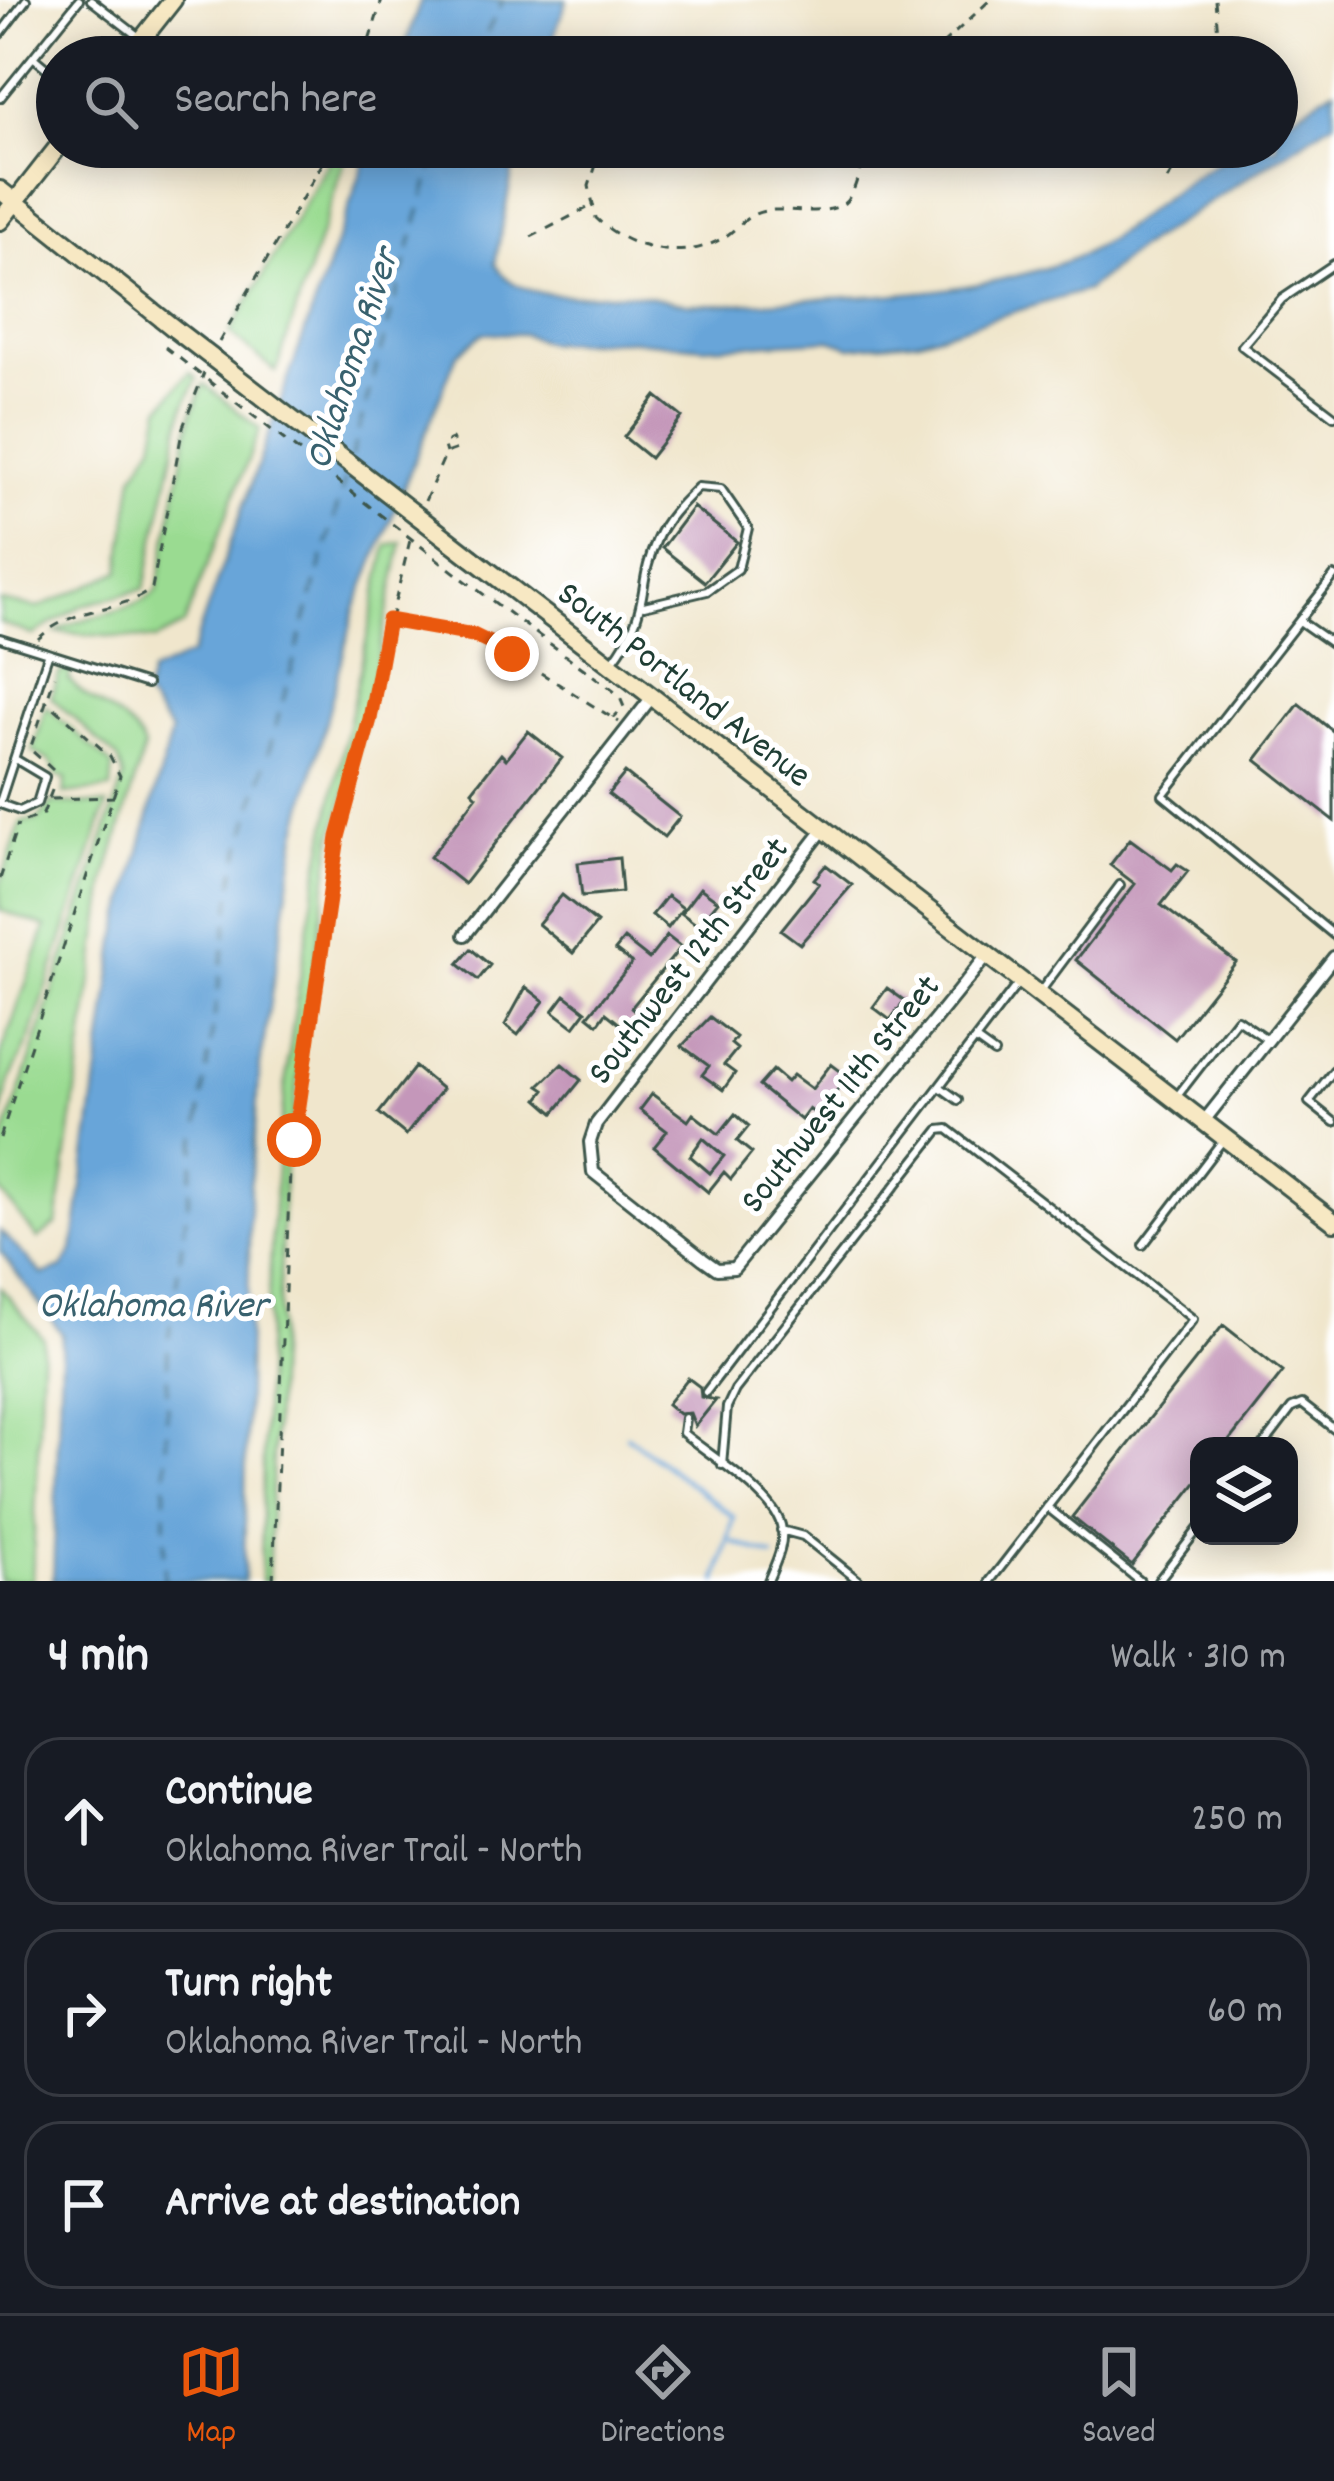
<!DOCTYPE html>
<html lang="en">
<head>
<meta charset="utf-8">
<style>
  body { margin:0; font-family:Dekko,sans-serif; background:#242831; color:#f1f3f6 }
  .controls { position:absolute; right:36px; bottom:36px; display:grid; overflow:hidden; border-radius:24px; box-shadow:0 6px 30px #0003 }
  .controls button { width:108px; height:108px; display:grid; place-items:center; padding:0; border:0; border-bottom:3px solid #363941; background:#171b24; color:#f1f3f6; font:60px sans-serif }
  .stop { position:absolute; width:36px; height:36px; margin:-27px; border:9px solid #ea580c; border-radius:50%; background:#fff }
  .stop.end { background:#ea580c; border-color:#fff; box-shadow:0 3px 12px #0008 }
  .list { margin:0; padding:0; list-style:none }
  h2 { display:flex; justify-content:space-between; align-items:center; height:156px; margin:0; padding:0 48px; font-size:51px }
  h2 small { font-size:39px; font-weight:400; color:#9ea1a6 }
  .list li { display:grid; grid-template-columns:78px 1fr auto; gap:36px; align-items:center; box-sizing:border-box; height:168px; margin:0 24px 24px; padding:0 24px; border:3px solid #363941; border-radius:36px }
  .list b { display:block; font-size:45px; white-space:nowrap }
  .list p { margin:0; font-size:39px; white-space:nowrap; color:#9ea1a6 }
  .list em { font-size:39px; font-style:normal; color:#9ea1a6 }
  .icon { flex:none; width:66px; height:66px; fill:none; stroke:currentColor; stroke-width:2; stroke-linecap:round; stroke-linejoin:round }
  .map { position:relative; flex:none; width:1334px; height:1581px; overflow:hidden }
  .search { position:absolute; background:#171b24; box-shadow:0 6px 30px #0003; left:36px; right:36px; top:36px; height:132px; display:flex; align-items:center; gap:30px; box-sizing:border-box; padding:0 42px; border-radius:66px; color:#9ea1a6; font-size:45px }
  .sheet { height:732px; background:#171b24 }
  nav { display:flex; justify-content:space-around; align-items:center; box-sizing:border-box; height:168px; border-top:3px solid #363941; background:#171b24; font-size:33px; color:#9ea1a6 }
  nav a { display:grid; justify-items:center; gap:6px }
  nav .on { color:#ea580c }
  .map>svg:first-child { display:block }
  .green { fill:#9adb91; stroke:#5c8c62; stroke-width:3 }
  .water { fill:#67a5d9; stroke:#437186; stroke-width:3 }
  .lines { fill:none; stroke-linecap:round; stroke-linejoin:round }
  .stream { stroke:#67a5d9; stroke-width:4.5 }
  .ferry { stroke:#38616e; stroke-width:3; stroke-dasharray:15 12; stroke-linecap:butt }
  .building { fill:#c497ba; fill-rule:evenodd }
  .service-casing { stroke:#3e564b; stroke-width:12 }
  .minor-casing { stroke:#3e564b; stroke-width:16 }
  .secondary-casing { stroke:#3e564b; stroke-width:22 }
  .path { stroke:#3e564b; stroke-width:3; stroke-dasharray:9 9; stroke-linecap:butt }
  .service { stroke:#fff; stroke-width:6 }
  .minor { stroke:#fff; stroke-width:10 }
  .secondary { stroke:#f7e8c3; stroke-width:16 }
  .secondary-bridge-casing { stroke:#3e564b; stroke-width:22; stroke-linecap:butt }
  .path-bridge { stroke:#3e564b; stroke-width:3; stroke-dasharray:9 9; stroke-linecap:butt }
  .secondary-bridge { stroke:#f7e8c3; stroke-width:16 }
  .route { stroke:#ea580c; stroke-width:15 }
  .labels { text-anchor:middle; stroke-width:10; stroke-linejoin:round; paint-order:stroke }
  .street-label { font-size:36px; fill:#1f3d34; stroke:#fff }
  .water-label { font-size:39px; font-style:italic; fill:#38616e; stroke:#fff }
</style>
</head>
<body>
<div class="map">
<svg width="1334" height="1581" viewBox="0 0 1334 1581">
  <rect width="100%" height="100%" fill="#fff"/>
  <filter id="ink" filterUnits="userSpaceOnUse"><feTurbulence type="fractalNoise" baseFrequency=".00833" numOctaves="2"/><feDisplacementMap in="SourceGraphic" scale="24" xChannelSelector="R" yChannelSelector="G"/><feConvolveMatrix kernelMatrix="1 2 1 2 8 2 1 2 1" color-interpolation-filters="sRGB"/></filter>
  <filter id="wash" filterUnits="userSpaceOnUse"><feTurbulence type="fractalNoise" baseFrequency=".004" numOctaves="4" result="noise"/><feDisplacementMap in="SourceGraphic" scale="48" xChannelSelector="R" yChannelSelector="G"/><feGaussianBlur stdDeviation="2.7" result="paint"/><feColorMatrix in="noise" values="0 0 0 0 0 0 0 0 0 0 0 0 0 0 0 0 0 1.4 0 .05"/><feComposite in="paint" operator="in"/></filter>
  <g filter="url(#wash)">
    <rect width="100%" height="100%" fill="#f0e6cc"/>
    <path class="green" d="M337,147H349L276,372L230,333Z
      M190,372L197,378L184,407L144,589L83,605L33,635L0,623V601L38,608L120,571L134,475L154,443L161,407Z
      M204,384L260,429L184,625L156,640L56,632C87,612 134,614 157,591L191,415Z
      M402,542L363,728L333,836L284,1176L268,1581H261C263,1406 267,1228 289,1054C311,883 351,713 387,545Z
      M71,670L69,680C93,708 130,714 144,748L107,875L57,1224L38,1239L0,1191V1151L124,777L118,759L51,697L60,672Z
      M46,706L113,766L111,789L64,794L66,778L57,776L51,762L33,751Z
      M52,803L107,805L29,1041L10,1079L0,1121V1057L46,927L0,910V885L21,822L38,820Z
      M0,1287L43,1338L32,1581H0Z"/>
    <path class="water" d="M421,0H567L546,57H401Z
      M1334,89V121L1136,250L1087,290L919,340L851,347L830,340L705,347L629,340L547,343L523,334L483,333L457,354L355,609L297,833L260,1065L250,1185L244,1581H53L62,1334L0,1251V1231L43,1275L62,1268L73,1251L116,942L171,732L145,696L151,673L191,655L370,147H517L495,264C521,308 588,292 631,294C652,295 672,303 694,304C733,306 771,301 812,299C899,295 981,291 1064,262C1139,236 1196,147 1277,147V125Z"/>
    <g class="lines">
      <path class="stream" d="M627,1436L734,1517L717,1581
        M733,1542L773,1556"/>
      <path class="ferry" d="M475,57L503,0
        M351,457L438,147
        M164,1581L168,1342L235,871L347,472"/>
    </g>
    <g id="blocks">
      <path class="building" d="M656,396L682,417L650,458L624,437Z
        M693,507L737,542L705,582L662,548Z
        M1299,704L1334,732V821L1256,760Z
        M528,731L562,758L464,884L430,857L477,796L472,791L501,754L506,759Z
        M625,773L680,817L664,837L608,794Z
        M1130,839L1172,870L1177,864L1188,871L1161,905L1236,962L1175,1039L1076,960L1135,884L1110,865Z
        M619,858L622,892L582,896L578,863Z
        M826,865L852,885L800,944L781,930L819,883L814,879Z
        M700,888L718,901L706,916L716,923L708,933L681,913Z
        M562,895L597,923L573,953L538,924Z
        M667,896L683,908L668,928L652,915Z
        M667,936L681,947L631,1008L638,1014L626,1029L606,1013L598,1024L588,1016L632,963L615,950L624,939L649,959Z
        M471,949L490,965L478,980L458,964Z
        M526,987L544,1001L518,1035L505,1025Z
        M887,988L905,1001L890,1020L873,1007Z
        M565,995L586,1011L574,1027L553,1011Z
        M710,1017L736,1037L731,1044L737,1049L724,1065L735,1073L723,1090L702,1075L709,1066L682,1046Z
        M562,1064L581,1080L554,1113L538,1099L545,1090L539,1086Z
        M831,1064L847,1076L819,1116L809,1109L801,1120L759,1086L773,1070L787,1082L793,1075L812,1089Z
        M415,1067L442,1089L406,1135L379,1113Z
        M652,1094L688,1121L693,1114L719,1134L735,1114L749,1126L737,1141L752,1153L731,1179L724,1172L708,1192L654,1147L667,1131L640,1110ZM703,1138L724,1156L710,1173L690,1156Z
        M1223,1325L1283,1372L1225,1446H1199V1479L1132,1565L1072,1517Z
        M688,1378L700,1387L701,1397L716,1400L695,1426L690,1413L679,1414L667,1404Z"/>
    </g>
  </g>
  <g filter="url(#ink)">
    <use href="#blocks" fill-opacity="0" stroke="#3e564b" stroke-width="3"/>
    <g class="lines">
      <defs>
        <path id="service" d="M91,0L139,37
          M0,34L26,0
          M33,57L57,77
          M0,98L79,0
          M1334,264L1282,299L1242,346L1334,416
          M1334,576L1163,795L1334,935
          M1301,622L1334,645
          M0,638L147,684
          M612,662C653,608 635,588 657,539C666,518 682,503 698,487L721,489L748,528L738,569L707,591L644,606
          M0,802L48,655
          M0,804L20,811L37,803L45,777L15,759
          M1040,992L1120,885
          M976,1040L994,1053
          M1334,1070L1309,1102L1334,1122
          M940,1087L958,1100
          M1178,1095L1237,1019L1268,1040
          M1143,1245L1223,1140
          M706,1392L1019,982
          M685,1418L683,1433C708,1454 773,1494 781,1525C786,1544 775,1564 768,1581
          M1263,1446L1292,1408L1302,1404L1334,1429
          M722,1465L727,1407L735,1390L939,1130L948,1129L1193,1319L990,1581
          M1047,1507L1140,1581
          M781,1530L803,1536L859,1581
          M1158,1581L1199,1528"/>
        <path id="minor" d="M823,830L596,1124L590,1142L593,1172L703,1259L717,1269L734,1268L989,953
          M465,935L652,697
          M1204,1121L1334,957"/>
        <path id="secondary" d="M128,57L173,0
          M0,190L176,330
          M0,221L58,147
          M472,558L1334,1222"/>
      </defs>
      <use href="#service" class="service-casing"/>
      <use href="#minor" class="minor-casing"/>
      <use href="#secondary" class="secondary-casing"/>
      <path class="path" d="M1215,0L1220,57
        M364,57L382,0
        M929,57L990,0
        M602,147L589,186L596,218C629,250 685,263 726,236C739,227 747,214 765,211C788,207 817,216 840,206C857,198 860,163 866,147
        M1167,180L1188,147
        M531,237L589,207
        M219,342L332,147
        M425,501L446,453L457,449L452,439L443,443L446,453
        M463,579L619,695L624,707L613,718
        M390,620L493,643L619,722
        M38,639C76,603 125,613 152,588L183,427L204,373
        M53,770L30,749L55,676
        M52,799L114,797
        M25,821L43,814L54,785
        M0,879L18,824
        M0,1138L120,776L110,756L45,700
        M273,1581L290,1171L338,837L412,532"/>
      <use href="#service" class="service"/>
      <use href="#minor" class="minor"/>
      <use href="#secondary" class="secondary"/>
      <defs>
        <path id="secondary-bridge" d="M176,330L472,558"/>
      </defs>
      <use href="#secondary-bridge" class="secondary-bridge-casing"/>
      <path class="path-bridge" d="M165,347L463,579"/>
      <use href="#secondary-bridge" class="secondary-bridge"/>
    </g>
  </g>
  <g class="lines" filter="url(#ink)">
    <path class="route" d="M294,1140L338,837L370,719L388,620L473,635L512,654"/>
  </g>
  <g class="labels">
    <g class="street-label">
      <text transform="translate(686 682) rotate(38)" y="13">South Portland Avenue</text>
      <text transform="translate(686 959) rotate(-52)" y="13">Southwest 12th Street</text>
      <text transform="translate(838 1092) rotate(-51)" y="13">Southwest 11th Street</text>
    </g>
    <g class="water-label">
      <text transform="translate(349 358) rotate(-72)" y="14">Oklahoma River</text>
      <text x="153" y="1316">Oklahoma River</text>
    </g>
  </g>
</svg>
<div class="controls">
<button><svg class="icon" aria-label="layers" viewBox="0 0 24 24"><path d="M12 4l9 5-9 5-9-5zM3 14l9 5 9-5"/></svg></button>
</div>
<div class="stop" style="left:294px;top:1140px"></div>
<div class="stop end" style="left:512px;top:654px"></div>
<div class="search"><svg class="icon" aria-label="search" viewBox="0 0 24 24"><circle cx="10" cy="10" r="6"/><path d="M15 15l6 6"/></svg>Search here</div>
</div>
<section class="sheet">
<h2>4 min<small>Walk · 310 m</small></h2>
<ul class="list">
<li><svg class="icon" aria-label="ahead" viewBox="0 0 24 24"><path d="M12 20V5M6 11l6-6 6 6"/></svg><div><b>Continue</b><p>Oklahoma River Trail - North</p></div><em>250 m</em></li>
<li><svg class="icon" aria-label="right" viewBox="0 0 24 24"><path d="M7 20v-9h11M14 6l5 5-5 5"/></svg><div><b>Turn right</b><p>Oklahoma River Trail - North</p></div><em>60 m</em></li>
<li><svg class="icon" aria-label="arrive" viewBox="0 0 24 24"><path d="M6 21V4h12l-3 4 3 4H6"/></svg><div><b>Arrive at destination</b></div></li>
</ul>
</section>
<nav>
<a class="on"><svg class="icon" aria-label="map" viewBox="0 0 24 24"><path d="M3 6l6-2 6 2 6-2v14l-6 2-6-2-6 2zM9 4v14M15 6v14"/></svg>Map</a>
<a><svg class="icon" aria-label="directions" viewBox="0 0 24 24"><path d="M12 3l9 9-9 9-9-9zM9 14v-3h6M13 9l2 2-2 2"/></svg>Directions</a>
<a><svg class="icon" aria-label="saved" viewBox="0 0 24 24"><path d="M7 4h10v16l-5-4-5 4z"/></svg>Saved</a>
</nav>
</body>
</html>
